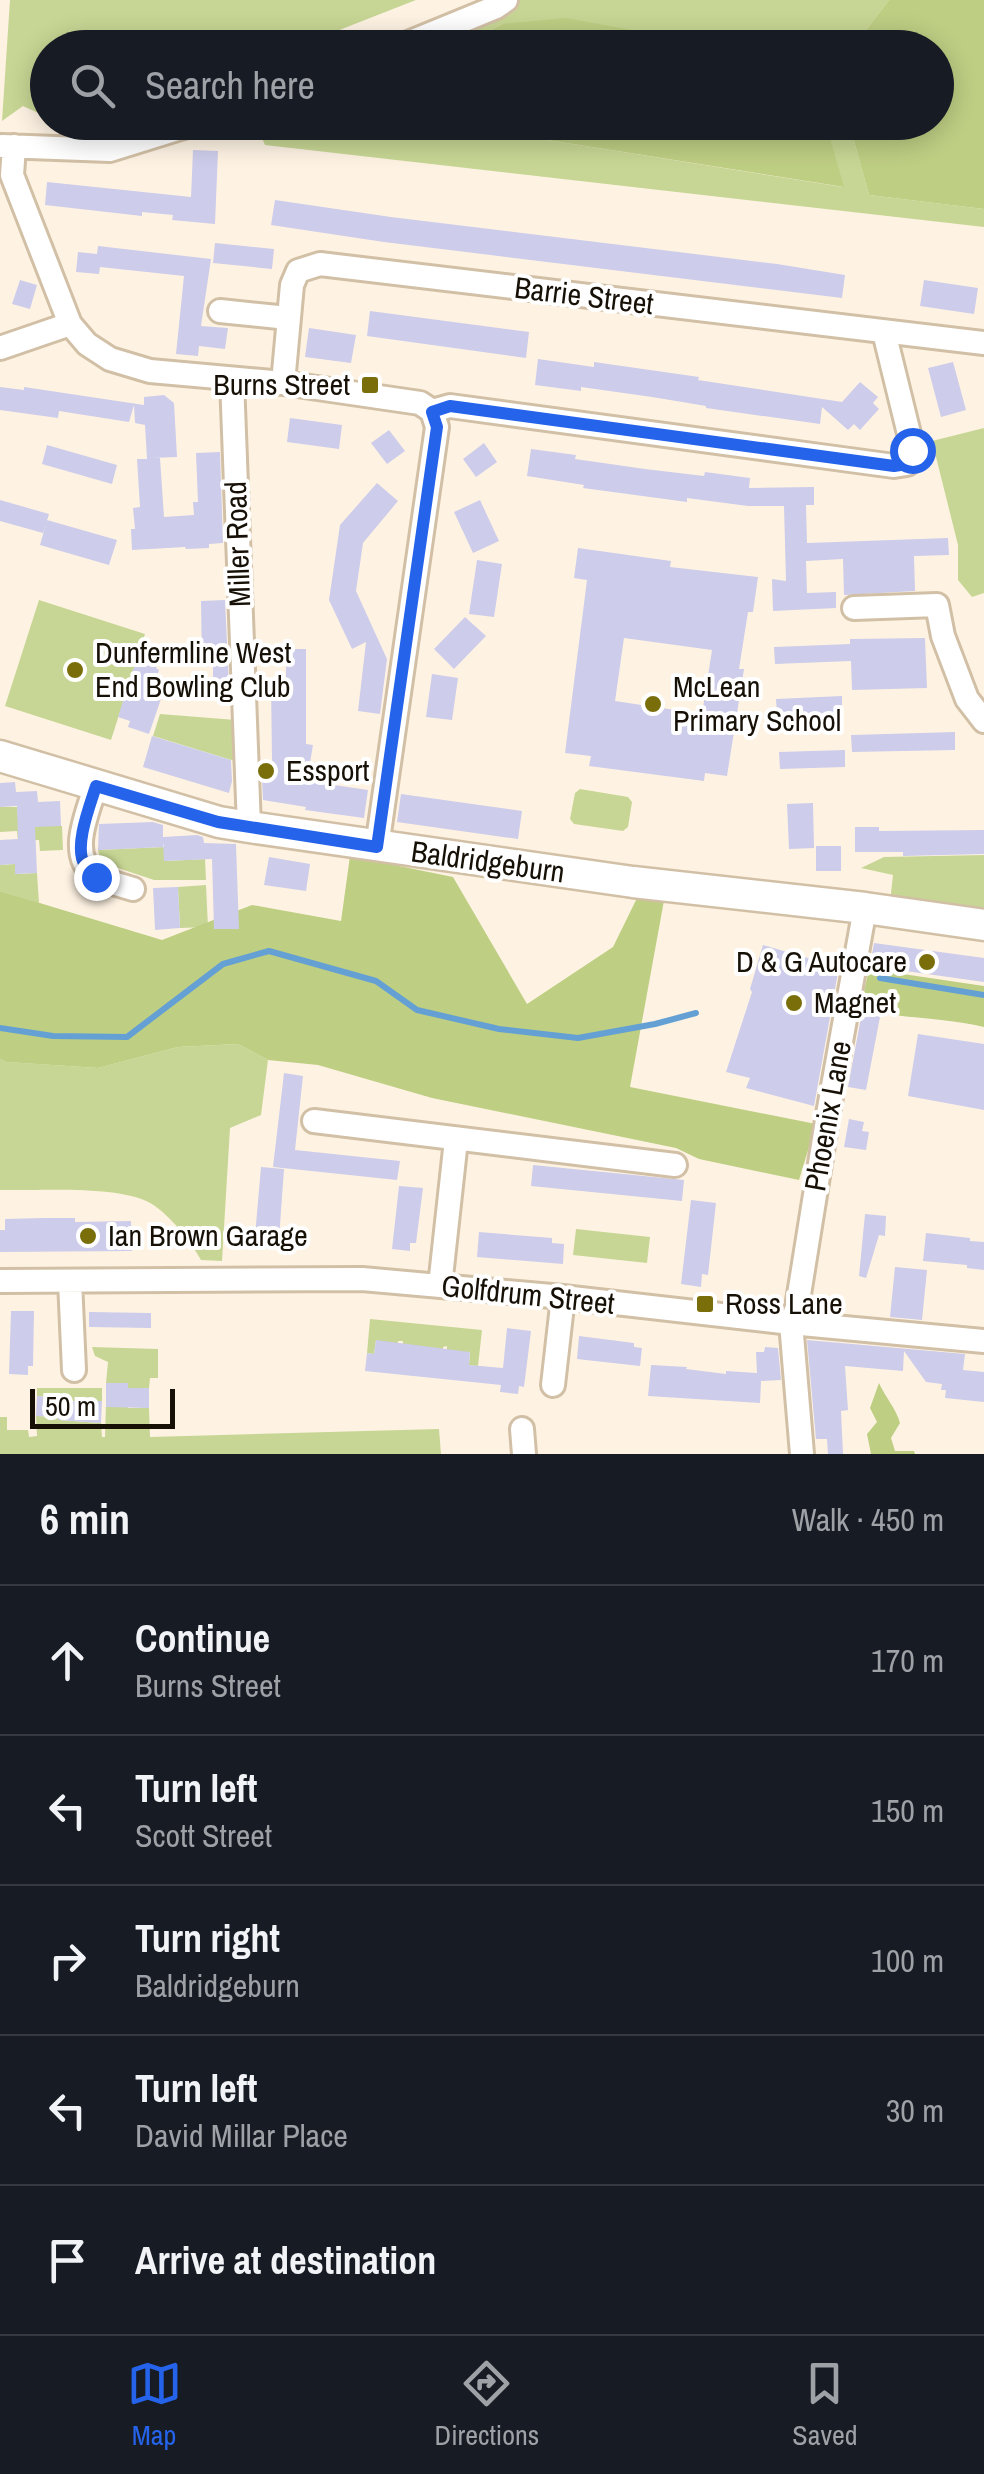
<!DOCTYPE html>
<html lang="en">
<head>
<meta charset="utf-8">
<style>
  body { margin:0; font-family:"Archivo Narrow",sans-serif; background:#20242c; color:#f1f3f6 }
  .scale { position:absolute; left:30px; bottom:25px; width:145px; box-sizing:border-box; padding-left:10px; border:5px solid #161007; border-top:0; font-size:28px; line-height:35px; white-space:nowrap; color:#161007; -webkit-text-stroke:8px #fff; paint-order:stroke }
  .stop { position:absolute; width:30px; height:30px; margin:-22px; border:8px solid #2563eb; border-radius:50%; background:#fff }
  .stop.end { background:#2563eb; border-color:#fff; box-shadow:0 2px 10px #0008 }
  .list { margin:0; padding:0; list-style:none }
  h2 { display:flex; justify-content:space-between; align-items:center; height:130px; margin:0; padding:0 40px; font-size:42px }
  h2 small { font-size:32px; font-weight:400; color:#9ea1a6 }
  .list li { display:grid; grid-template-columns:65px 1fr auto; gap:30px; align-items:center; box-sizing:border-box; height:150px; padding:0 40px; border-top:2px solid #363941 }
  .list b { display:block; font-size:38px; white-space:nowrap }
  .list p { margin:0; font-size:32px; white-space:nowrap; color:#9ea1a6 }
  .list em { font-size:32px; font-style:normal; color:#9ea1a6 }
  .icon { flex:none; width:55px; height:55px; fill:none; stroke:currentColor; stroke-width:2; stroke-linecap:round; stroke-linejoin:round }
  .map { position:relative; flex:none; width:984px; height:1454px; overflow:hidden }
  .search { position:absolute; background:#171b24; box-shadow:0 5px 25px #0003; left:30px; right:30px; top:30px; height:110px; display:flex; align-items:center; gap:25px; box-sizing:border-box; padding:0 35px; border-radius:55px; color:#9ea1a6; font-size:38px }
  .sheet { height:880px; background:#171b24 }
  nav { display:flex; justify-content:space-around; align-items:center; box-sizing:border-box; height:140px; border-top:2px solid #363941; background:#171b24; font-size:28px; color:#9ea1a6 }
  nav a { display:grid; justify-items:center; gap:5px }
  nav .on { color:#2563eb }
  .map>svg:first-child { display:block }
  .green { fill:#c7d694 }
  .forest { fill:#bece83 }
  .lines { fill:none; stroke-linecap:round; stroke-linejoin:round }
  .stream { stroke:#64a0d4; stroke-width:6 }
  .building { fill:#cdccea; fill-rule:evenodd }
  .minor-casing { stroke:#d2c0a6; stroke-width:28 }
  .major-casing { stroke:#d2c0a6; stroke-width:35 }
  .minor { stroke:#fff; stroke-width:22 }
  .major { stroke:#fff; stroke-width:30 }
  .route { stroke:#2563eb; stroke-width:12 }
  .poi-dot { fill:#7a6e0b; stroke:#fff; stroke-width:4 }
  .labels { text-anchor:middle; stroke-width:8; stroke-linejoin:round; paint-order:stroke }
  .street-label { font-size:30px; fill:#161007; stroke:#fff }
  .poi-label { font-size:30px; fill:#161007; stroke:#fff; text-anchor:start }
</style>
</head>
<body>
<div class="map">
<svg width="984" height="1454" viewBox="0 0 984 1454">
  <rect width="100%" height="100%" fill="#fef3e3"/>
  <path class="green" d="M10,0H416L296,47L48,48L47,117L23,106L2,121Z
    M506,0H889L866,30L859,47H724L502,24L460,47L396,48Z
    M255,123H440L843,187L826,123H849L869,195L984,209V227L265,145Z
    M984,428V593L972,597L958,580V545L932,441Z
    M39,600L145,634L111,740L5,706Z
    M160,714L236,720L238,762L153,736Z
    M580,789L628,797L632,802L628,827L623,831L574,824L570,819L575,793Z
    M0,807H17L18,816L40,826H62L63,850L40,851L39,840L18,841L17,831L0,832Z
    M164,847L165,861L205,859L206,880H154L106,864L101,861L98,850Z
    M984,855V925L889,911L893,875L861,868L884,857Z
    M15,864L16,874L37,873L39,903L0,891V865Z
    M206,885L208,927L180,928L178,887Z
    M238,1044L268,1060L261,1115L230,1128L222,1261L201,1260C190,1241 174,1220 155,1206C126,1184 38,1191 0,1190V1059L8,1062L98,1068L178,1047Z
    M576,1229L650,1237L647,1263L573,1255Z
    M370,1319L482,1330L478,1366L469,1365L470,1352L446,1359L447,1346L443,1347L442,1359L402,1354L403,1341H398L397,1353L376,1340L374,1354L367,1353Z
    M92,1347L158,1349V1378H150L149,1388H128L127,1383H106L108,1362L95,1356Z
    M37,1388H102V1403H80L79,1401H58V1397L37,1396Z
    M106,1403H127L128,1408H149L150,1437L439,1429L441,1454H0V1417H7V1430H28L29,1437L37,1436L36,1416L58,1417L59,1420L101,1423L102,1437H105Z"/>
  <path class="forest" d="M889,0H984V209L869,195L849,123L936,122V48L859,47L866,30Z
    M566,18L725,47H460L502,24Z
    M440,123H826L844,187Z
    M350,856L453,877L527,1004L613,947L639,894L665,895L630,1087L816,1124L799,1180L699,1159L676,1148L432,1098L318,1065L268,1060L238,1044L178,1047L98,1068L7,1062L0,1059V891L162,940L252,905L341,921Z
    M869,969L984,986V1027C943,1017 900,1019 860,1009Z
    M879,1383C885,1397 896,1408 900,1423L891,1438L895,1451H914L915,1454H871L867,1434L877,1422L870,1408Z"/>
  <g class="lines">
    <path class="stream" d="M880,978L984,995
      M0,1028L53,1036L127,1037L223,964L269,951L376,981L417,1010L499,1029L578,1038L655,1024L696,1013"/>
  </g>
  <path class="building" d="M193,150L218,151L215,224L172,220L173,215L142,212V216L45,205L47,182L191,197Z
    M275,200L391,217L777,264L845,275L842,298L384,242L271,225Z
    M215,243L274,249L272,269L213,263Z
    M98,246L211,259L201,326L228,328L225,349L199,346L198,356L176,354L184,276L100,267L99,274L76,272L78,252L97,254Z
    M20,280L37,285L30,309L12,304Z
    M924,280L978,288L974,314L920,306Z
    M370,311L529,332L526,358L367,336Z
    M309,328L356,335L351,363L305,357Z
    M538,359L594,367V362L699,377L698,380L842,402L860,382L878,397L873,403L879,409L860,430L854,424L848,430L822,407L820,424L706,408V406L652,397L581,387V391L535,385Z
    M953,362L966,410L941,417L928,368Z
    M0,387L24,390V387L144,405V397L164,395L174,403L177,457L152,458H160L164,517L194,515L193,502H198L196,453L220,452L223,543L209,544V548L186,549L185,547L132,550L131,529H135L133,508L140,507L137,459H147L145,425L135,423L134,405L129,422L59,411L58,418L0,410Z
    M290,418L342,425L339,449L287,442Z
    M389,430L405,451L387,464L371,443Z
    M484,443L497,462L476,477L463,459Z
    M47,445L117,465L112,484L42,464Z
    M531,449L576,455L575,459L645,469L704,476L705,472L750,478L749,488L814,487V505H806L807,543L948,538L949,555L914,556L915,591L846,595H844L843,559L806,561L807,593L836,592V608L773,611L772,579L786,581L784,506H748L687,498V502L583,488L584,485L527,476Z
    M377,483L398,501L363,543L356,591L387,659L380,714L358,711L366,642L352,649L329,600L340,525Z
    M0,500L49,514L43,533L0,521Z
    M480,500L499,541L473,553L454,512Z
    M47,520L117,540L109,565L40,545Z
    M578,548L671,561L670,567L758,577L753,612H748L739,669H744L727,776L705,773L704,781L589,766L591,756L565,753L587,580L574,578ZM624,638L712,650L702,714L615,701Z
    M477,560L502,564L494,617L469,614Z
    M225,600L229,685H213V667H202L201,601Z
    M465,617L486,636L454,669L434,649Z
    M925,638L927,688L852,690L851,661L775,664L774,647L850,644V639Z
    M286,649H306V744L313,745L307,781L368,790L364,818L305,810L306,807L263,800L261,760L272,762L271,684H286Z
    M138,655L158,662L156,668L159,670L155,683L161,685L158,695L162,696L149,734L128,727L130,721L118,717Z
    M432,674L458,678L452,720L426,717Z
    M842,696V713L777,716L776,699Z
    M955,732V750L852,752L851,735Z
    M152,736L231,760L232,781L229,793L143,767Z
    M845,750V767L780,769L779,752Z
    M15,782L16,792L37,791L38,802L60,801L61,826L35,827L37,873L15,874V864L0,865V840L18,839L17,806L0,807V783Z
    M401,794L522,811L518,839L397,822Z
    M813,803L814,848L789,849L787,804Z
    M153,822L163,825V837L197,835L203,837L204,843L236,844L239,929H214L212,859L164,861L163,843L164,847L98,850L99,824Z
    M855,827H879V831L984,830V854L903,856V852H855Z
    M816,846H841V871H816Z
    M269,857L310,864L306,891L264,885Z
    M178,887L180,928L155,930L153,888Z
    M874,943L984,958V982L870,966Z
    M763,945L839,967L814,1106L746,1088L750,1078L726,1072L752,992L750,989Z
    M862,1012L880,1017L866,1090L848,1087Z
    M918,1034L984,1044V1110L908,1096Z
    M284,1073L303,1076L295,1150L400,1161L397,1180L273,1167Z
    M849,1119L864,1122L862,1131L869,1132L866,1150L844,1147Z
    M533,1165L684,1180L682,1201L531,1186Z
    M261,1167L284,1169L279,1239H274L273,1249L254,1247Z
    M399,1186L423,1188L416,1243H410V1251L392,1249Z
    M691,1200L716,1203L708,1275L702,1274L701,1287L681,1284Z
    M865,1214L886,1216L885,1236L879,1235L866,1278L859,1276Z
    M44,1218H75V1222L131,1221L132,1251L0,1252V1230H5V1219Z
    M479,1232L552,1238V1243L564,1244L563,1264L477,1257Z
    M926,1233L970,1238V1241L984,1242V1270L967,1268V1265L923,1261Z
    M895,1267L927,1270L922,1320L890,1317Z
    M11,1311H34L33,1366H28V1375L9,1374Z
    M89,1312L151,1313V1328L89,1327Z
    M507,1328L531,1331L524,1387L519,1386L518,1394L500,1392L501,1385L365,1371L367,1353L374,1354L376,1340L470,1352L469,1365L503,1368Z
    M579,1336L634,1343V1347L642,1348L640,1366L577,1359Z
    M807,1340L965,1354L963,1370L984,1372V1402L945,1398L946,1390H941L942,1384L926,1382L904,1351L903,1371L845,1366L848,1410L841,1411L843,1454H828L827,1439H816Z
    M765,1347L778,1348L781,1380L761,1381L760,1403L648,1396L651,1365L687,1367L686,1369L726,1374V1371L757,1373L756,1352H764Z
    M106,1383H128V1388H149V1408L106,1407Z
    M37,1396L58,1397V1401H102L101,1423L58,1420V1417L36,1416Z"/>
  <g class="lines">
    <defs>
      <path id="minor" d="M396,48L496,7L506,0
        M2,146L110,150L200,122
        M14,146L12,175L70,324L87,344L110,359L150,371L283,383L420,403L432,411
        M220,311L288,318
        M0,348L70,324
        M232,380L249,827
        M283,383L292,285L298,271L320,264L984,343
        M432,411L450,406L894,466L907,464L913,450L884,332
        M854,608L937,605L943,636L967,699L984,721
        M96,785C88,812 67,855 95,875C105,882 121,885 133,889
        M377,847L437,427L432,411
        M314,1121L675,1165
        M0,1281L362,1279L563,1297L791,1323L984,1341
        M70,1281L74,1370
        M440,1286L456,1140
        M553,1385L563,1297
        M522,1429L524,1454
        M802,1454L791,1323L797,1307L828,1114L865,908"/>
      <path id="major" d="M0,756L219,822L249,827L633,882L865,908L984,925"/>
    </defs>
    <use href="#minor" class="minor-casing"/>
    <use href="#major" class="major-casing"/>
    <use href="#minor" class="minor"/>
    <use href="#major" class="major"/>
  </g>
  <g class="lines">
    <path class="route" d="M96,877C92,873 88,870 85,865C73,848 90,805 96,786L218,822L377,847L437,427L432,412L450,406L894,466L907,464L912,450"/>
  </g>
  <g class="poi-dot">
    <rect x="360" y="375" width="20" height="20" rx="5"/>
    <circle cx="75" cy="670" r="10"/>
    <circle cx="653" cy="704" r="10"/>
    <circle cx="266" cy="771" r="10"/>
    <circle cx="927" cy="962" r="10"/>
    <circle cx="794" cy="1003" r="10"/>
    <circle cx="88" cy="1236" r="10"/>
    <rect x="695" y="1294" width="20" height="20" rx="5"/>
  </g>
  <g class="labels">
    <g class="street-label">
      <text transform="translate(584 296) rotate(7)" y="10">Barrie Street</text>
      <text transform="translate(238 544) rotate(-92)" y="10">Miller Road</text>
      <text transform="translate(488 862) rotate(8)" y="10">Baldridgeburn</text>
      <text transform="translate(828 1116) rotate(-80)" y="10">Phoenix Lane</text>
      <text transform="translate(528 1295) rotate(6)" y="10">Golfdrum Street</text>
    </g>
    <g class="poi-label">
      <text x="350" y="395" text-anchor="end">Burns Street</text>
      <text x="95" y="663">Dunfermline West<tspan x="95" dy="34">End Bowling Club</tspan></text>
      <text x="673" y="697">McLean<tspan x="673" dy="34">Primary School</tspan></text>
      <text x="286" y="781">Essport</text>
      <text x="907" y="972" text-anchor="end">D &amp; G Autocare</text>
      <text x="814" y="1013">Magnet</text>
      <text x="108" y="1246">Ian Brown Garage</text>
      <text x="725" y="1314">Ross Lane</text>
    </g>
  </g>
</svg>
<div class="scale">50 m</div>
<div class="stop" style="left:912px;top:450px"></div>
<div class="stop end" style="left:96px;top:877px"></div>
<div class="search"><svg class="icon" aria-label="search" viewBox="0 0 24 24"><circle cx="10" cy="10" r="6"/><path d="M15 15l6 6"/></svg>Search here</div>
</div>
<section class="sheet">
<h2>6 min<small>Walk · 450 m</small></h2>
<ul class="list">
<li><svg class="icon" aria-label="ahead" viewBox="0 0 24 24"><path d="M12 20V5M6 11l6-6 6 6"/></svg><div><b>Continue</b><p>Burns Street</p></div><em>170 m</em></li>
<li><svg class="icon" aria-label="left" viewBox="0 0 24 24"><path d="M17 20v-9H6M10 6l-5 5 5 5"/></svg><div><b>Turn left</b><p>Scott Street</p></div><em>150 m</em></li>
<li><svg class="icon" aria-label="right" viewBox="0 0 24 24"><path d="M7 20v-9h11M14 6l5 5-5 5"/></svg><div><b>Turn right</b><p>Baldridgeburn</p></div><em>100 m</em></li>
<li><svg class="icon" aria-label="left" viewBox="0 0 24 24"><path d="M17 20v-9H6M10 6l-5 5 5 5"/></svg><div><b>Turn left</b><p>David Millar Place</p></div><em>30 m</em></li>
<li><svg class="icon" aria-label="arrive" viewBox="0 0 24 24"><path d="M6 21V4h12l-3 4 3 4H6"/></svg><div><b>Arrive at destination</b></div></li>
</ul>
</section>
<nav>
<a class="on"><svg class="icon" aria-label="map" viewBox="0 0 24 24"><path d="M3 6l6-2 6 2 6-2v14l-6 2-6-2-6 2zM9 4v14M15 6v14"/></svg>Map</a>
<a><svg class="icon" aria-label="directions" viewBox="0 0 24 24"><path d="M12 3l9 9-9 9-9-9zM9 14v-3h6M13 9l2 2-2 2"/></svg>Directions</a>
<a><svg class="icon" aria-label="saved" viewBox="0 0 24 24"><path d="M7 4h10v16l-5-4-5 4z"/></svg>Saved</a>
</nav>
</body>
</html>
